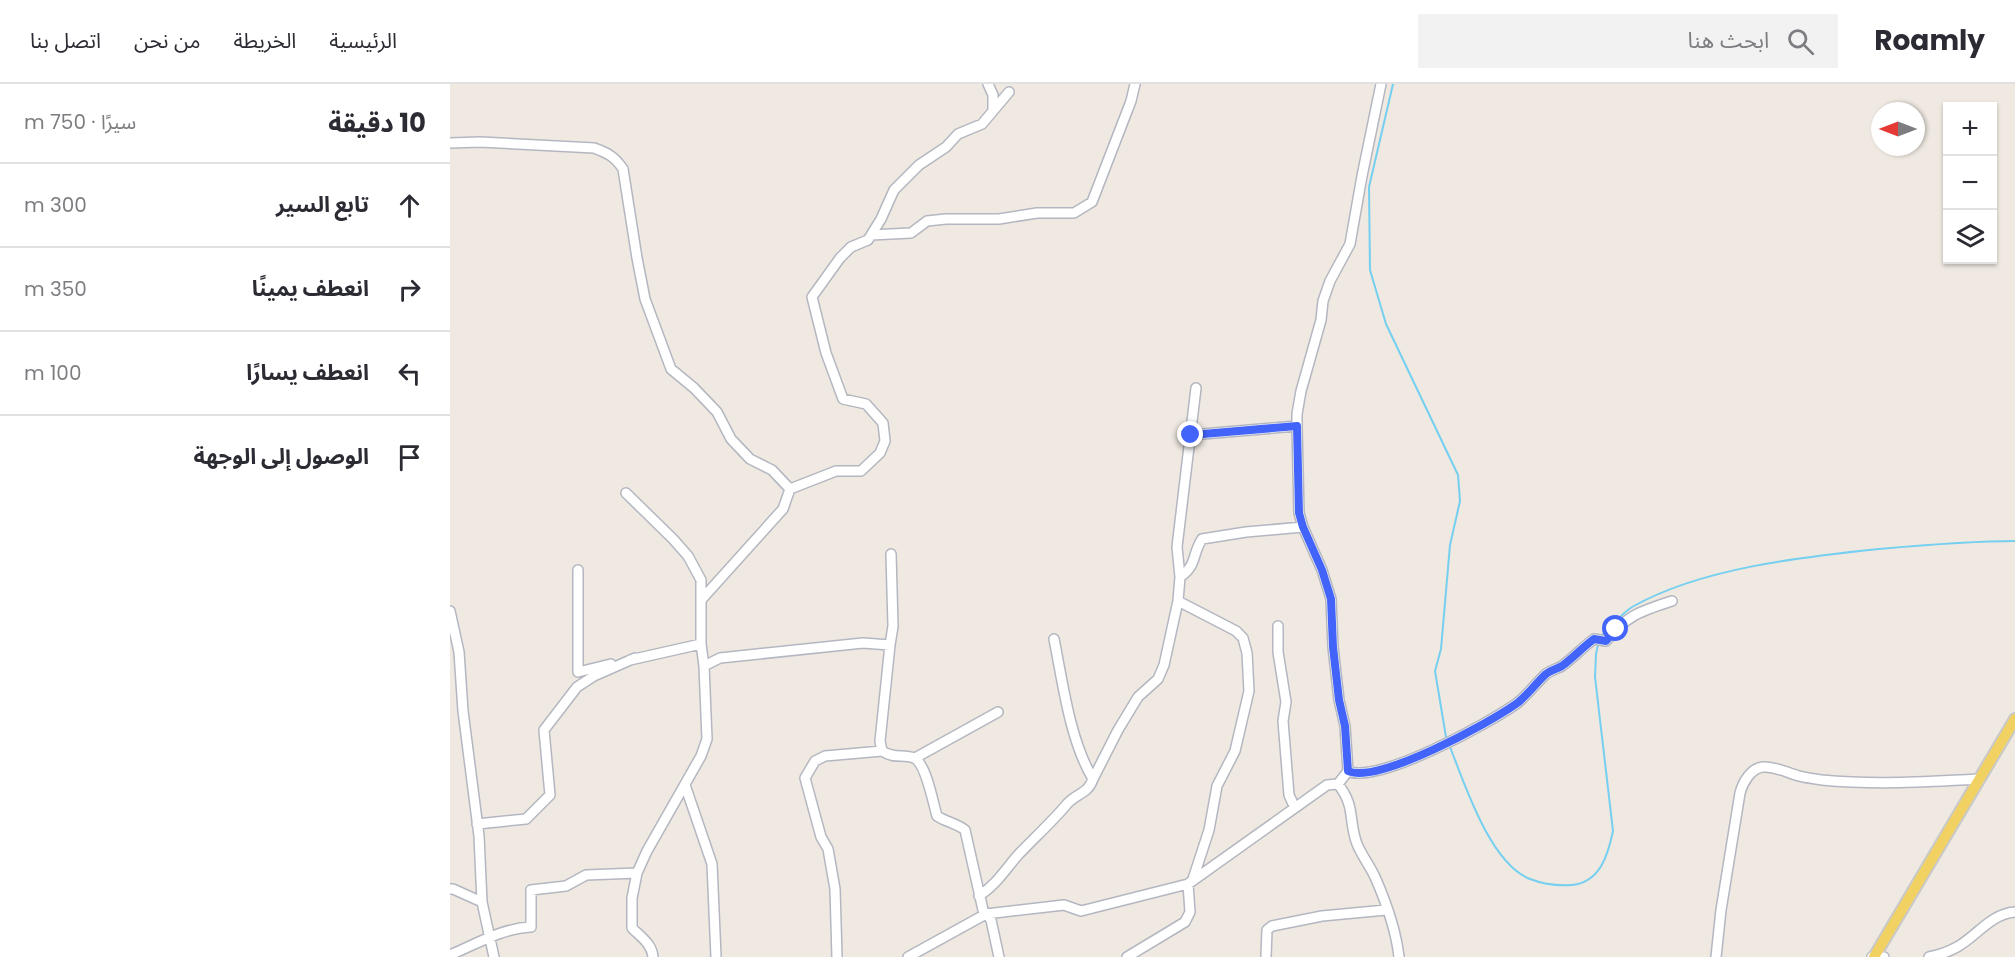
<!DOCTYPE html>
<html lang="ar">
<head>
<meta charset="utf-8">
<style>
  body { margin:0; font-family:Poppins,"Noto Sans Arabic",sans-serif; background:#f2f2f3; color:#2b2b33; direction:rtl }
  .controls { position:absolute; right:18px; top:18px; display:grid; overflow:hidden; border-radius:0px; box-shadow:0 2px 4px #0004 }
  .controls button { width:54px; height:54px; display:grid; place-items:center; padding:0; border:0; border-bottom:2px solid #e1e1e2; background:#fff; color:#2b2b33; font:30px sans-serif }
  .compass { position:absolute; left:1421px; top:18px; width:54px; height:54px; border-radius:50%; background:#fff; box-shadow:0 2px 4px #0004; rotate:270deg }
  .stop { position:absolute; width:18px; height:18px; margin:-14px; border:4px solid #4264fb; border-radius:50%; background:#fff }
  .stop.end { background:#4264fb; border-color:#fff; box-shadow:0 2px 6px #0008 }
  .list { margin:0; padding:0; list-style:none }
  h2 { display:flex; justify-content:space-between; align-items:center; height:78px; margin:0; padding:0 24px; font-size:26px }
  h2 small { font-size:20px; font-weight:400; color:#7c7c81 }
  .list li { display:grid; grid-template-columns:39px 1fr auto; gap:18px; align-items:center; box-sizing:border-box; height:84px; padding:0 24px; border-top:2px solid #e1e1e2 }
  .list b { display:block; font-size:22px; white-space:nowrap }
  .list em { font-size:20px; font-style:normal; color:#7c7c81 }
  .icon { flex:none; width:33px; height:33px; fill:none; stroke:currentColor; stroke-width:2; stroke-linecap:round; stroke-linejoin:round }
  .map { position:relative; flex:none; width:1565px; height:873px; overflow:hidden; direction:ltr }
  header { display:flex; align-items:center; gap:36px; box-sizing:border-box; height:84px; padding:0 30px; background:#fff; border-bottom:2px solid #e1e1e2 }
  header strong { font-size:28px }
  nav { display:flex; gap:33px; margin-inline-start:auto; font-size:21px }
  .search { width:420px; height:54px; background:#f2f2f3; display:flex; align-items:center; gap:15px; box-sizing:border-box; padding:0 21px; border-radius:0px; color:#7c7c81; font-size:22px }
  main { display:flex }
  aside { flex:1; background:#fff }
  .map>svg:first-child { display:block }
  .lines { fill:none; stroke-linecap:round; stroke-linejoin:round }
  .stream { stroke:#75cff0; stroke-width:2 }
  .minor-casing { stroke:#b4b7c1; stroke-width:12 }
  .major-casing { stroke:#c9c9c9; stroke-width:14 }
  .minor { stroke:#fff; stroke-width:9 }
  .major { stroke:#f2d163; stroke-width:10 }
  .route { stroke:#4264fb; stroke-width:8 }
</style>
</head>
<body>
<header>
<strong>Roamly</strong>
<div class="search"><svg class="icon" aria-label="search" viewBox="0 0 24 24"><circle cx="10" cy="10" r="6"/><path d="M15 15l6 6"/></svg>ابحث هنا</div>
<nav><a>الرئيسية</a><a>الخريطة</a><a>من نحن</a><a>اتصل بنا</a></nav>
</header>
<main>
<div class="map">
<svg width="1565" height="873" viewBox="0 0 1565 873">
  <rect width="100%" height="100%" fill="#efe9e1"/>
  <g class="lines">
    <path class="stream" d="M943,0L919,103L920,186L936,240L1008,391L1010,417L1000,461L991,565L985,587L996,653
      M1152,551C1162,542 1171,530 1182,523C1251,484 1351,473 1429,465C1474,461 1519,457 1565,457
      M1000,663C1015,701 1040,779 1080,795C1093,800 1107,802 1121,801C1150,799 1158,771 1163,747L1145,593L1146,570L1148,561"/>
    <defs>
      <path id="minor" d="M538,0L543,11V25
        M0,59L30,58L144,64C158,69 165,73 173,85L187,174L195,215L221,285L244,304L267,328L281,355L300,375L322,386L340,405
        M421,151L461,149L477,137L496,135H549L587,129H624L642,118L681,17L685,0
        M847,342V330L851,307L871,236L873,217L880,197L900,160L912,92L931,0
        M176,409L223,455L238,472L251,496V560L254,582L257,655L251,672L197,767L187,789L182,814V844C191,853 202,860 203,873
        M128,486V588L161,580
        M730,493C747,482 742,470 752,455L796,448L853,443
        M252,515L333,425L340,405L386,387H411L430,369L435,357L433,339L416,320L393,315L376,269L362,213L390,174L401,163L418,156L431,135L444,106L469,81L496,63L508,50L532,40L559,8
        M728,517L730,493L727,463L746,304
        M0,527L9,568L13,627L29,752L32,818L44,873
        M828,542V568L836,618L833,637L839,711L845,724
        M440,561L443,542L441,470
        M180,576L251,560
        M254,582L270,574L413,559L440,561L430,657L432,667C444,675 453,670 464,674C476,679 483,719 487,732C496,738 506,739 515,746L533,826L541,836L549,873
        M465,674L548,628
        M898,687C927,701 1039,639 1066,620C1077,612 1086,599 1096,590C1101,586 1107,585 1112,582C1123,574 1133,563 1144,555L1156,557C1177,531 1191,527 1222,517
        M643,695L668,646L688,613L708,595L714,581L728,517L786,547L793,554L797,569L799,607L785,667L767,702L759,746L743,795
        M888,700C906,723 898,736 907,760C912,772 920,782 925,793C936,818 946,846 949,873
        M235,701L262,780L266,873
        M27,740L76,735L100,711L94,646L127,603L144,592L185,574
        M0,805H3L32,818
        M529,812C546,801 555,786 568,771C584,754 602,738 617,720C627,709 638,710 643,695C620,657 613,600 604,555
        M0,871C26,860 53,844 81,843V806L116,802L136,791L187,789
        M387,873L385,805L378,765L371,753L355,694L365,677L375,672L432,667
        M458,873L536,830L614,821L631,827L738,800L877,701L888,700L898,687L895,642L889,616L883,563L881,515L872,486L853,443L849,429L847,342L741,351
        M677,873L735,838L740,828L738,800
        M816,873L817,846L822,842L872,832L936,826
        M1266,873L1271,826L1290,709C1293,698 1301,684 1313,683C1325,682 1338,689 1349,692C1357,694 1365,695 1372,696C1425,701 1477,698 1530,695
        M1422,873H1434
        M1479,873C1489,871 1498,868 1507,863C1527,852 1540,830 1565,828"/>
      <path id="major" d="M1424,873L1565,635"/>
    </defs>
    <use href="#minor" class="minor-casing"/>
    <use href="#major" class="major-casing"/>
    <use href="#minor" class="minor"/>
    <use href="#major" class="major"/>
  </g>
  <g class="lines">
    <path class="route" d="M741,351L847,342L849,429L853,443L872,486L881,515L883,563L889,616L895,642L898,687C927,701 1039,639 1066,620C1077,612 1086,599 1096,590C1101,586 1107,585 1112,582C1123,574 1133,563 1144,555L1156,557L1166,545"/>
  </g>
</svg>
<div class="controls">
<button>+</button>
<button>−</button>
<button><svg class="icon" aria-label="layers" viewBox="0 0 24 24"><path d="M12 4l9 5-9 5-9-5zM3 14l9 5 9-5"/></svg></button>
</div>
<svg class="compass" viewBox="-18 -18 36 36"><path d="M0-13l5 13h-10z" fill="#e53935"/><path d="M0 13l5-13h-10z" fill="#7c7c81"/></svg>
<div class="stop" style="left:1166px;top:545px"></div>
<div class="stop end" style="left:741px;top:351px"></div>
</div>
<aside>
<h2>10 دقيقة<small>سيرًا · 750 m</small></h2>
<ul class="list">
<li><svg class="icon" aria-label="ahead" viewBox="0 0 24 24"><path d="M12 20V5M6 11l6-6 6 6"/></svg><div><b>تابع السير</b></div><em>300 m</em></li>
<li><svg class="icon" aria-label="right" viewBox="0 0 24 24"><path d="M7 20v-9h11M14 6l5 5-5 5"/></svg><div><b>انعطف يمينًا</b></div><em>350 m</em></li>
<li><svg class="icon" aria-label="left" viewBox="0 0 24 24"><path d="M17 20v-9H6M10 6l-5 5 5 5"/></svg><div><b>انعطف يسارًا</b></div><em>100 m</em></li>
<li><svg class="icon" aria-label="arrive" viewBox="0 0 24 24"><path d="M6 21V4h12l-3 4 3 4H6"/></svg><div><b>الوصول إلى الوجهة</b></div></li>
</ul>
</aside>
</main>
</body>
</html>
